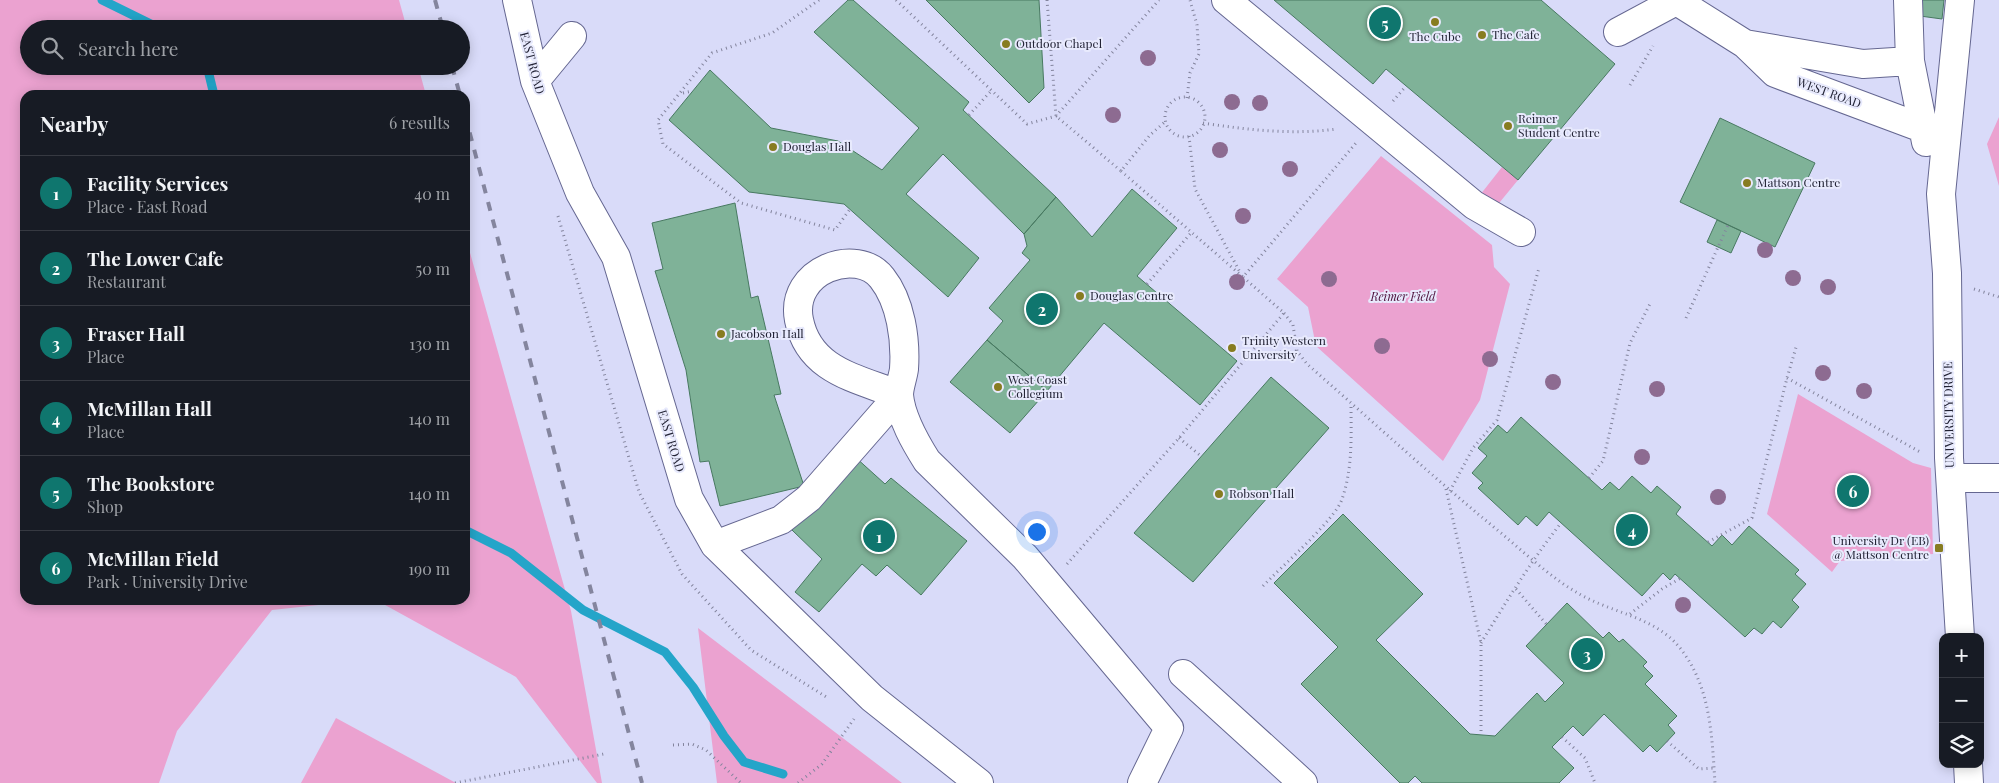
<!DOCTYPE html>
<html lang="en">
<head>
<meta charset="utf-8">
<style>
  body { margin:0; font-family:"Playfair Display",serif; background:#20242c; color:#f1f3f6 }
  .controls { position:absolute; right:15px; bottom:15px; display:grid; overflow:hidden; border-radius:10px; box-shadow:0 2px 12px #0003 }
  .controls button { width:45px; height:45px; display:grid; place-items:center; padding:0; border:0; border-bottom:1px solid #363941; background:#171b24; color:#f1f3f6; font:25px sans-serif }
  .you { position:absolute; left:1036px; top:531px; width:18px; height:18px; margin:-12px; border:4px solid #fff; border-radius:50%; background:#1a73e8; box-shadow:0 0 0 8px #1a73e833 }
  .badge { display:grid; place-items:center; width:32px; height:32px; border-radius:50%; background:#0f766e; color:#fff; font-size:16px; font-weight:700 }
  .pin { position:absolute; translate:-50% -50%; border:2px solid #fff; box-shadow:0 1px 5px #0006 }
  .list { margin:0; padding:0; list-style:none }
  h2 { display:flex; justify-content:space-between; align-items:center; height:65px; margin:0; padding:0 20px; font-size:21px }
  h2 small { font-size:16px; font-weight:400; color:#9ea1a6 }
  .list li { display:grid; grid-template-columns:32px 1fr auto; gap:15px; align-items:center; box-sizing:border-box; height:75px; padding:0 20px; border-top:1px solid #363941 }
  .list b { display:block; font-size:19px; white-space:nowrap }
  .list p { margin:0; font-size:16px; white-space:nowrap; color:#9ea1a6 }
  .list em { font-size:16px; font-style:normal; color:#9ea1a6 }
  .icon { flex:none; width:28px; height:28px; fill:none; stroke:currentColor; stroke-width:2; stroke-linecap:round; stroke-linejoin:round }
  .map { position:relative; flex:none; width:1999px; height:783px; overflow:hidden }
  .search { position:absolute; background:#171b24; box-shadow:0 2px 12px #0003; left:20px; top:20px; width:450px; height:55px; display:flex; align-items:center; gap:12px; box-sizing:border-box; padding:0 18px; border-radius:28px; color:#9ea1a6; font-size:19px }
  .panel { position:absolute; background:#171b24; box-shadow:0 2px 12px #0003; left:20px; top:90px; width:450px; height:515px; border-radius:15px }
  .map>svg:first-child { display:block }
  .green { fill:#eba2d0 }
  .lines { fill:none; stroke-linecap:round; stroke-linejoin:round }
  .stream { stroke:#24a5c9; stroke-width:9 }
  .building { fill:#7fb298; stroke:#487961 }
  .minor-casing { stroke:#656791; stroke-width:30 }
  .path { stroke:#83849d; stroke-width:3; stroke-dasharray:1 4; stroke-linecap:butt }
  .minor { stroke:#fff; stroke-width:28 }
  .rail { stroke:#84859e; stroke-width:4; stroke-dasharray:9 9; stroke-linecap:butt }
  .tree { fill:#8d6b91 }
  .poi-dot { fill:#877c21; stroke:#e8eafd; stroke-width:2 }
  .labels { text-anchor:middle; stroke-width:4; stroke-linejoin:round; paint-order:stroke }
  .poi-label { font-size:12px; fill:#222335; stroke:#e8eafd; text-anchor:start }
  .street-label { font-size:12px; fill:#222335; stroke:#e8eafd }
  .park-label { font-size:12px; font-style:italic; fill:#4e103c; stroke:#e8eafd }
</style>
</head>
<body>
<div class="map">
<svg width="1999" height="783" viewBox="0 0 1999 783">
  <rect width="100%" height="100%" fill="#d9dbf9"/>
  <path class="green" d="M0,0H399L407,29H29V66H418L426,95H25V600H365L272,610L177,731L159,783H0Z
    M1999,117V186L1987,144Z
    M1381,156L1492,245L1494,267L1510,284L1480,400L1443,461L1316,346L1308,307L1277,279Z
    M1502,167L1518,180L1495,208L1480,195Z
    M465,235L571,611L602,783H597L516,677L376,600H465Z
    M1798,394L1913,463L1931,468L1933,554L1840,561L1832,572L1767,514Z
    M698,628L902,783H717Z
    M336,718L456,783H301Z"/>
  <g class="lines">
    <path class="stream" d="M102,0L161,29
      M207,66L214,95
      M465,530L511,553L583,610L665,652L693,687L724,736L744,762L783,774"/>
  </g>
  <path class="building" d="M848,0H853L969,102L963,110L1056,197L1024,234L943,154L906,194L979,258L948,297L844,204L749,192L669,120L710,70L771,128L838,141L882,170L919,128L814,32Z
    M926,0H1039L1044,88L1029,103Z
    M1274,0H1541L1615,64L1518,180L1386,69L1373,84Z
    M1922,0H1944L1942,19L1920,16Z
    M1720,118L1815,163L1775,247L1680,202Z
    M1132,189L1177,228L1137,276L1237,361L1200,405L1104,323L1047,391L987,340L1003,321L989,308L1030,260L1022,253L1027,246L1024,234L1056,197L1092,237Z
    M735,203L751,298L758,296L781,394L774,395L804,486L720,506L709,461L700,462L686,370L655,271L663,269L652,223Z
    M1717,220L1741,231L1731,253L1707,242Z
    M987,340L1047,391L1010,433L950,382Z
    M1271,377L1329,428L1193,582L1134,533Z
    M1521,417L1602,490L1610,482L1619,490L1632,476L1651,493L1657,486L1681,507L1676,514L1712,546L1722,535L1732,545L1749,526L1799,570L1795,574L1806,584L1792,600L1799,607L1781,628L1773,621L1762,634L1754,628L1745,637L1675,574L1670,580L1663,573L1642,596L1549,512L1537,526L1526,516L1518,525L1478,488L1483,483L1472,473L1487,456L1478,448L1498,425L1507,433Z
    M854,456L885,484L891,478L967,541L921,595L887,565L876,576L862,564L819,612L795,592L822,559L792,530Z
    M1343,514L1423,594L1376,640L1470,734L1495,736L1537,693L1545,702L1564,683L1526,646L1567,603L1603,638L1609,632L1619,642L1623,639L1647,662L1643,666L1653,676L1645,684L1677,716L1668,725L1675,733L1657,752L1650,745L1643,752L1604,714L1583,736L1573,726L1552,747L1574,768L1559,783H1422L1415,776L1408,783H1400L1301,684L1338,647L1274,583Z"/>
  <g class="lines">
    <defs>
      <path id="minor" d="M517,0L535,81L580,193L616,257L689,499L715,545L872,698L979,783
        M1226,0L1474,205L1521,232
        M1675,0L1745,44L1775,73L1922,128
        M1908,0L1910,61L1926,142
        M1960,0L1941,194L1947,273L1949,458L1960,637
        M1618,32L1676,1
        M1745,44L1863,64L1910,61
        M535,81L572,36
        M899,395C857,378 809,371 799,320C789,270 857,246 882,278C901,302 906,340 904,369C903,377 899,387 899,395C901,418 915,442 927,461L1025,557L1169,728L1142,783
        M1951,478H1999
        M715,545L781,520L809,498L899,395
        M1183,674L1303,783
        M1968,764L1969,783"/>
    </defs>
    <use href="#minor" class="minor-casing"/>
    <path class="path" d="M819,0L772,33L712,53L658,120L663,144L741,203L835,230L850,209
      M896,0L1027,124L1056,116L1159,0
      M1047,0L1056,116L1121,171L1150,135L1166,121
      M1630,85L1653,46
      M683,93L692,91
      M1165 117a20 20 0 1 1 40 0a20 20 0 1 1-40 0Z
      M1187,98L1190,73L1199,54L1197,25L1190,0
      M1393,101L1406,86
      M969,115L991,91
      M1203,123C1248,130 1292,135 1337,129
      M1189,136L1195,189L1241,274
      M1121,171L1243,277
      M558,216L639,492L682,574L751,650L828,698
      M1147,284L1191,233
      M1974,289L1999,297
      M1284,313L1293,325L1297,351L1307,364C1372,421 1435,479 1501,533C1525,553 1549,576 1576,592C1611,614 1658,616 1683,652C1711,690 1712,738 1715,783
      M1686,318L1728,225
      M1250,354L1297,351
      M1787,378L1922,453
      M1179,438L1201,456
      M1589,478L1603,461L1630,343L1651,302
      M1446,489L1481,643V735
      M1450,491L1473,448L1497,420L1539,268
      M1708,542L1752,518L1787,378L1797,344
      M1067,564L1179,438L1284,313L1243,277L1356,143
      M1263,586C1280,568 1336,519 1342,499C1353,468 1351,435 1351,403
      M1516,589L1547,625
      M1630,614L1662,589L1681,578
      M1481,643C1506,602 1531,561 1561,523
      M1562,737L1585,758L1595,783
      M1667,741L1699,769L1714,768
      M673,745L692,744L706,750L741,783
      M455,783L604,754
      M798,783L822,764L854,719"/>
    <use href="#minor" class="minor"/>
    <path class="rail" d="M435,0L443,29
      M452,66L460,95
      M465,115L642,783"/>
  </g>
  <g class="tree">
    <circle cx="1148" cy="58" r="8"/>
    <circle cx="1232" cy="102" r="8"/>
    <circle cx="1260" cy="103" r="8"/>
    <circle cx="1113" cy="115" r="8"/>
    <circle cx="1220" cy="150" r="8"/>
    <circle cx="1290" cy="169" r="8"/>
    <circle cx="1243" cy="216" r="8"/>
    <circle cx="1765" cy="250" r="8"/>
    <circle cx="1793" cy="278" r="8"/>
    <circle cx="1329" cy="279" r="8"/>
    <circle cx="1237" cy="282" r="8"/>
    <circle cx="1828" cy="287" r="8"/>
    <circle cx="1382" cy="346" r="8"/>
    <circle cx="1490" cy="359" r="8"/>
    <circle cx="1823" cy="373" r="8"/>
    <circle cx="1553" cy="382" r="8"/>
    <circle cx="1657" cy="389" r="8"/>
    <circle cx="1864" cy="391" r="8"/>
    <circle cx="1642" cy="457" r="8"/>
    <circle cx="1718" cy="497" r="8"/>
    <circle cx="1683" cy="605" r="8"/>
  </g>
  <g class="poi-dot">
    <circle cx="1435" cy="22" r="5"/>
    <circle cx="1482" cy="35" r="5"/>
    <circle cx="1006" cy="44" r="5"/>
    <circle cx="1508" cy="126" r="5"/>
    <circle cx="773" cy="147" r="5"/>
    <circle cx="1747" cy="183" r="5"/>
    <circle cx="1080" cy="296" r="5"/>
    <circle cx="721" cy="334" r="5"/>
    <circle cx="1232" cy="348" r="5"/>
    <circle cx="998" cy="387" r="5"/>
    <circle cx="1219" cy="494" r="5"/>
    <rect x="1934" y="543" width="10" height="10" rx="2.5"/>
  </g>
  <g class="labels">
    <g class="poi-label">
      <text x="1492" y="39">The Cafe</text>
      <text x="1435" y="41" text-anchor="middle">The Cube</text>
      <text x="1016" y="48">Outdoor Chapel</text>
      <text x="1518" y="123">Reimer<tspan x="1518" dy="14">Student Centre</tspan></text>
      <text x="783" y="151">Douglas Hall</text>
      <text x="1757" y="187">Mattson Centre</text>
      <text x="1090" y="300">Douglas Centre</text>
      <text x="731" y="338">Jacobson Hall</text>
      <text x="1242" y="345">Trinity Western<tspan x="1242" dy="14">University</tspan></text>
      <text x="1008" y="384">West Coast<tspan x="1008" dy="14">Collegium</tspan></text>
      <text x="1229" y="498">Robson Hall</text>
      <text x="1929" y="545" text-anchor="end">University Dr (EB)<tspan x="1929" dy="14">@ Mattson Centre</tspan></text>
    </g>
    <g class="street-label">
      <text transform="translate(532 63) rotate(75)" y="4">EAST ROAD</text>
      <text transform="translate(1829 93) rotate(20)" y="4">WEST ROAD</text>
      <text transform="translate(1949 415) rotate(-91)" y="4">UNIVERSITY DRIVE</text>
      <text transform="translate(671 441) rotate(73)" y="4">EAST ROAD</text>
    </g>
    <g class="park-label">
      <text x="1403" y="301">Reimer Field</text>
    </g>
  </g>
</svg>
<div class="controls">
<button>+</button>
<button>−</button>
<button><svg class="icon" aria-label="layers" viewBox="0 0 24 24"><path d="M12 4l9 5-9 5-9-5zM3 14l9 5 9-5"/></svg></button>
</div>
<div class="you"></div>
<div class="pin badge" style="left:879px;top:536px">1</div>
<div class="pin badge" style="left:1042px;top:309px">2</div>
<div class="pin badge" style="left:1587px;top:654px">3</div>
<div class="pin badge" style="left:1632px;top:530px">4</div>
<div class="pin badge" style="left:1385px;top:23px">5</div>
<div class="pin badge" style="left:1853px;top:491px">6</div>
<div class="search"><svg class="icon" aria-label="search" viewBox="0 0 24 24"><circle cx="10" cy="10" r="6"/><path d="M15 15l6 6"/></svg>Search here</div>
<section class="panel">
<h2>Nearby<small>6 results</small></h2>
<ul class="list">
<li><span class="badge">1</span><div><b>Facility Services</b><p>Place · East Road</p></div><em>40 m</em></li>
<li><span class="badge">2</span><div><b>The Lower Cafe</b><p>Restaurant</p></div><em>50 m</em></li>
<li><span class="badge">3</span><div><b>Fraser Hall</b><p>Place</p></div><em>130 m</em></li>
<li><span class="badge">4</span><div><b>McMillan Hall</b><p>Place</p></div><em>140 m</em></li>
<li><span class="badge">5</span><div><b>The Bookstore</b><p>Shop</p></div><em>140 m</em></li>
<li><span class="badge">6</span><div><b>McMillan Field</b><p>Park · University Drive</p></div><em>190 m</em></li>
</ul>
</section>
</div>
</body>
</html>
